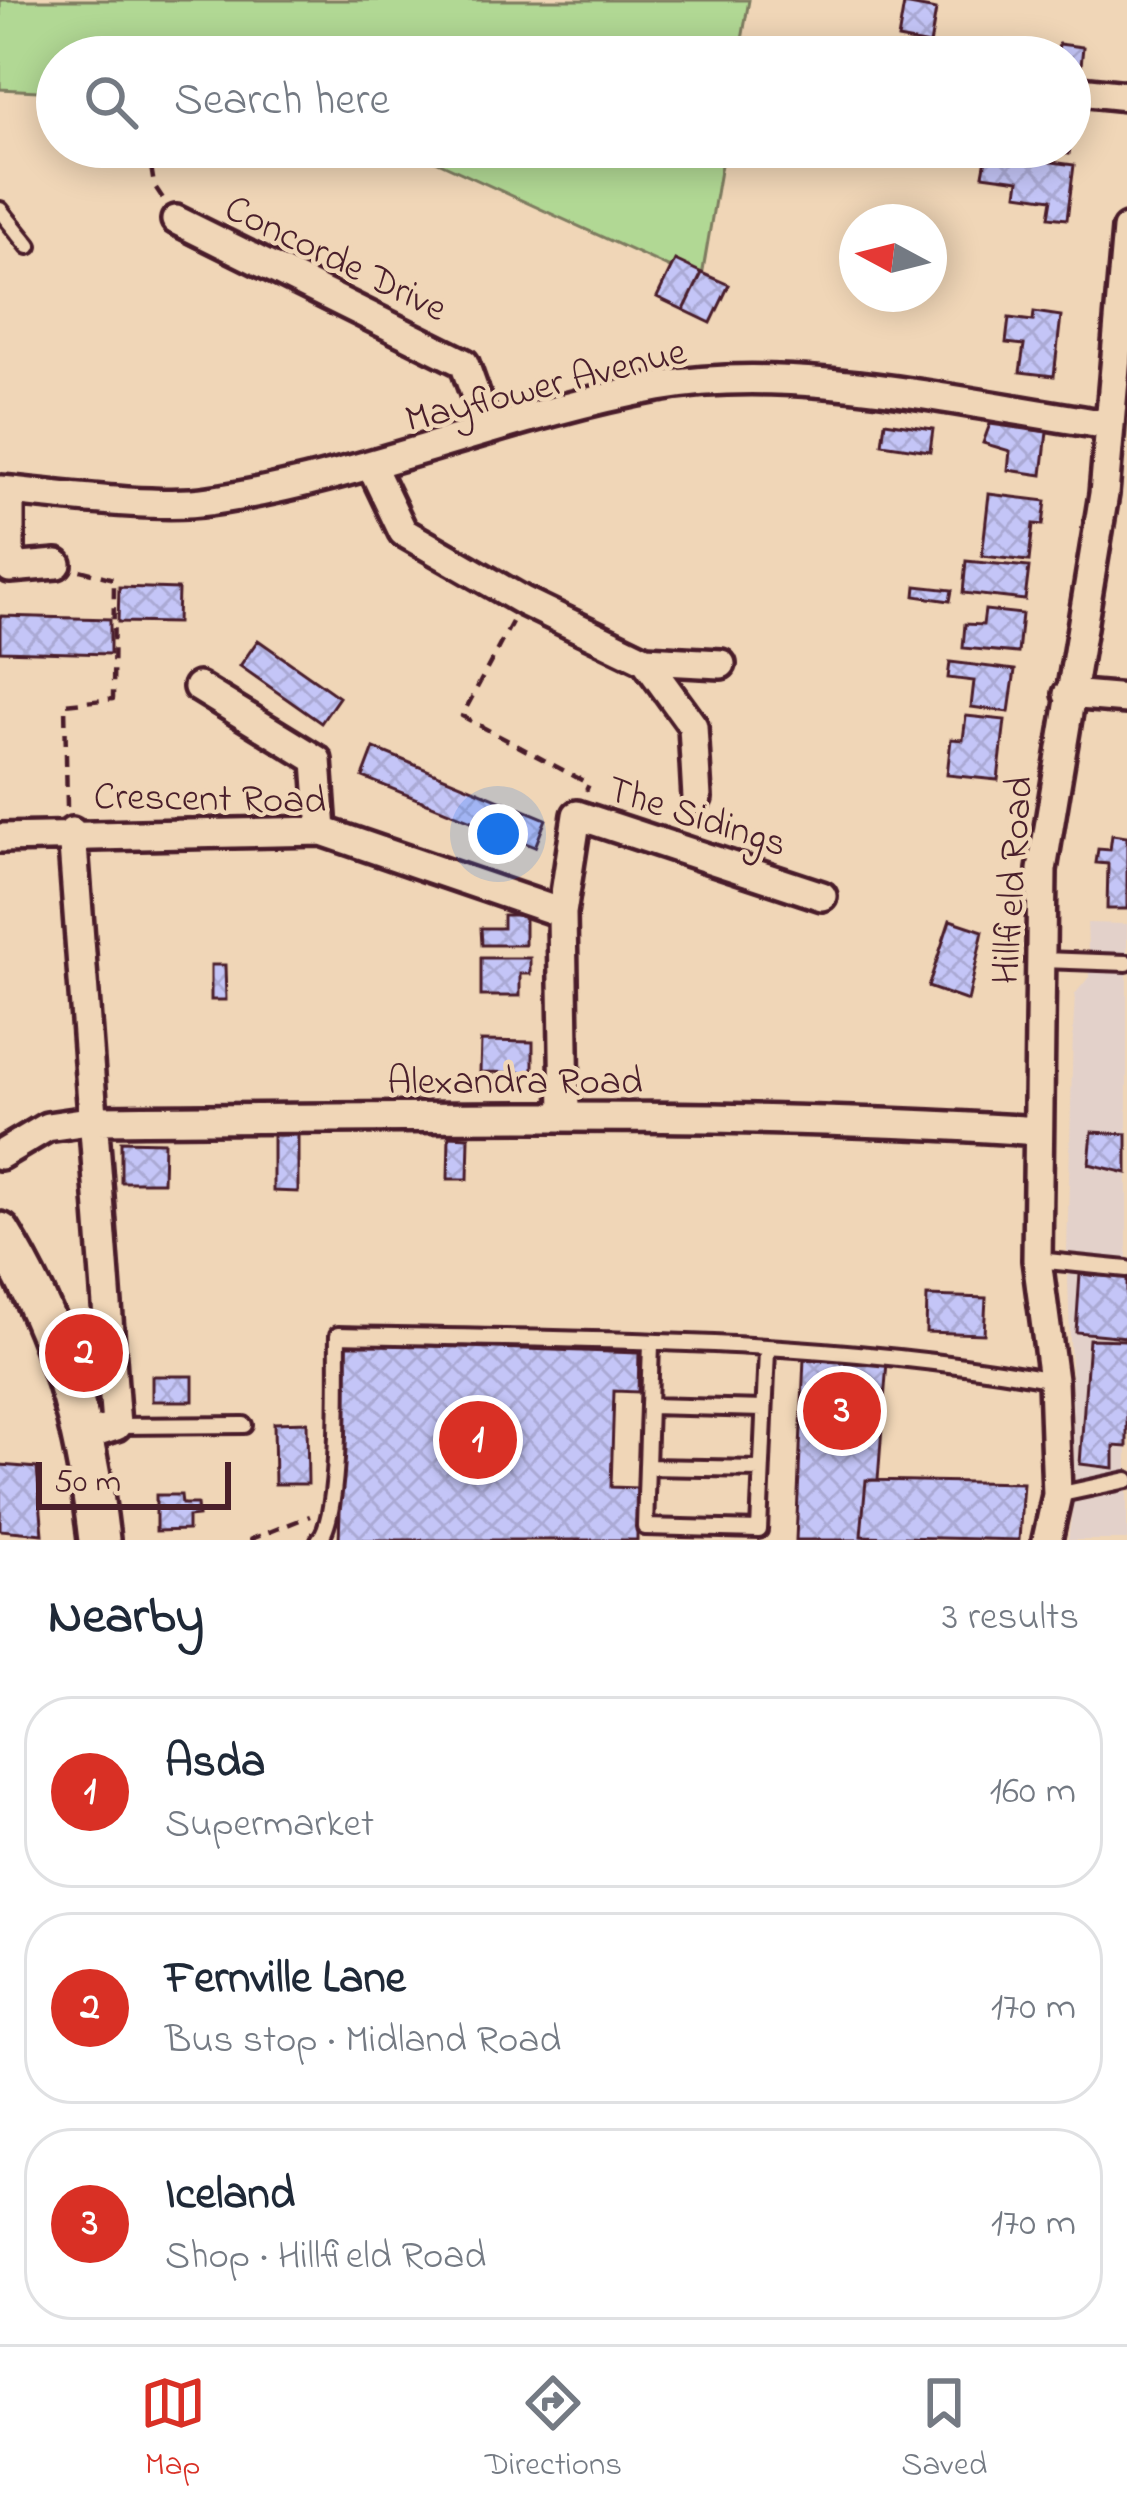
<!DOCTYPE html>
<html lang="en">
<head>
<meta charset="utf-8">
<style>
  body { margin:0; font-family:"Indie Flower",sans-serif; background:#f2f2f3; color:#1f2937 }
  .compass { position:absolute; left:839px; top:204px; width:108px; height:108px; border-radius:50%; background:#fff; box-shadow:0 6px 30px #0003; rotate:277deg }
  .scale { position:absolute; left:36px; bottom:30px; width:195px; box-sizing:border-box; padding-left:12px; border:6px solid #4a1f2b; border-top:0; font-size:33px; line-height:42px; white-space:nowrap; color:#4a1f2b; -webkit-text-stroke:9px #f0d6b7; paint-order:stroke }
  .you { position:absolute; left:498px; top:834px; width:42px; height:42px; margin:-30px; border:9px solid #fff; border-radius:50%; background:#1a73e8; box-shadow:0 0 0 18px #1a73e833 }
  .badge { display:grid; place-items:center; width:78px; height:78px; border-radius:50%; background:#d93025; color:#fff; font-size:39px; font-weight:700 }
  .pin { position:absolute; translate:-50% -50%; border:6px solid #fff; box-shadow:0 3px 12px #0006 }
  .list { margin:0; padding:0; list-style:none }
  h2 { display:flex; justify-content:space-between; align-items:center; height:156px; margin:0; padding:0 48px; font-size:51px }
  h2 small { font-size:39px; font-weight:400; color:#747a83 }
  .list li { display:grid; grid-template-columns:78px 1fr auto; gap:36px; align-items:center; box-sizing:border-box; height:192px; margin:0 24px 24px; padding:0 24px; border:3px solid #e0e1e3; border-radius:48px }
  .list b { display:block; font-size:45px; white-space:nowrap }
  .list p { margin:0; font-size:39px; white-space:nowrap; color:#747a83 }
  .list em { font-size:39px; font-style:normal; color:#747a83 }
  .icon { flex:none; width:66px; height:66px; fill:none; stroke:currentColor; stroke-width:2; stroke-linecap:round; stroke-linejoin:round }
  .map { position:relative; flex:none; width:1127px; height:1540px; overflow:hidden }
  .search { position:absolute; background:#fff; box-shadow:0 6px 30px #0003; left:36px; right:36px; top:36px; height:132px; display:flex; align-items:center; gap:30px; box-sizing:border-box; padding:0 42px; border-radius:66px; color:#747a83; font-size:45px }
  .sheet { height:804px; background:#fff }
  nav { display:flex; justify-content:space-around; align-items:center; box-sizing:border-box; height:168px; border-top:3px solid #e0e1e3; background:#fff; font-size:33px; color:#747a83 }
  nav a { display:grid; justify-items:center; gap:6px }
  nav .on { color:#d93025 }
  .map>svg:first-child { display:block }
  .built { fill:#e3d1ca }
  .green { fill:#b1d894; stroke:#7e7c60; stroke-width:3 }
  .building { fill:url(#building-cross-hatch); stroke:#4a1f2b; stroke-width:3 }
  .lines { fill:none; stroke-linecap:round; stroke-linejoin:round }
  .lane-casing { stroke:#4a1f2b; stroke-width:22 }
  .street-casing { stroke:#4a1f2b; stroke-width:36 }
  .secondary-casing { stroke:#4a1f2b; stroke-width:48 }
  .path { stroke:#4a1f2b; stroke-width:4.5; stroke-dasharray:12 9; stroke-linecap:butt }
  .lane { stroke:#f0d6b7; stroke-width:14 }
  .street { stroke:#f0d6b7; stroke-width:27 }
  .secondary { stroke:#f0d6b7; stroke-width:39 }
  .labels { text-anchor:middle; stroke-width:9; stroke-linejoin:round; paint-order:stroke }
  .street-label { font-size:39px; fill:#4a1f2b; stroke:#f0d6b7 }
</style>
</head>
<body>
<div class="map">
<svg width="1127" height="1540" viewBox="0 0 1127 1540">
  <defs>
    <pattern id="building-cross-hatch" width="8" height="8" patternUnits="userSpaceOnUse" patternTransform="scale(3)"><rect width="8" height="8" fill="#c4c5f7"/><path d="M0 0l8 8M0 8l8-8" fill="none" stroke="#aaa9d4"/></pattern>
  </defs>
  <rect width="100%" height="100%" fill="#f0d6b7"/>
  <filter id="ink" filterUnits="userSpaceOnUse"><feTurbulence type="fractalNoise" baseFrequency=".00833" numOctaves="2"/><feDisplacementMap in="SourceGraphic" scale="24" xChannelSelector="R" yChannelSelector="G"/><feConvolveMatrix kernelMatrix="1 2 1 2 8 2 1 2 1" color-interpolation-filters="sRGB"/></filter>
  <g filter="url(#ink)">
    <path class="built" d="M1087,923L1127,924V1540H1068L1075,1488L1067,1251L1073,1031L1075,994L1089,977Z"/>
    <path class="green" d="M0,0H749L739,57H207L179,45L170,57H57V92L0,89Z
      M405,147H724L701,282Z"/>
    <path class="building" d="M904,4L936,10L930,45L898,39Z
      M1059,44L1083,47L1079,84L1070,83V57H1032L1033,47L1058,50Z
      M1019,147H1070L1069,154Z
      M987,153L1074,165L1067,219L1049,217L1052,199L1017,194L1019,180L983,175Z
      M675,260L702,273L684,310L657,297Z
      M702,273L729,285L711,323L684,310Z
      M1034,312L1061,316L1054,376L1020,372L1024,345L1006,343L1009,318L1033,321Z
      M885,422L933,429L930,451L882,444Z
      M990,424L1047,432L1042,475L1008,470L1010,451L983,443Z
      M989,494L1046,501L1043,525L1033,524L1029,561L982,556Z
      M966,561L1029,567L1025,600L963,593Z
      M916,586L952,590L950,601L915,596Z
      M119,587L178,589L177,623L118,622Z
      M985,610L1022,614L1018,653L963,648L965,624L983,625Z
      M0,616L110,619V654L0,651Z
      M258,640L339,697L321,723L240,666Z
      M950,662L1015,670L1009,712L971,707L974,681L948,678Z
      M966,716L1005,720L998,780L947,775L951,739L963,740Z
      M374,748L546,819L535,847L363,777Z
      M1112,835L1127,837V909H1107L1108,864L1096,863L1098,849L1110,850Z
      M503,915H525V945H482L481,928H503Z
      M950,920L983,931L968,1001L928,987Z
      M481,958H530V974H520V996H481Z
      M211,965H225L226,1000H211Z
      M481,1041L533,1042V1073L480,1072Z
      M1092,1132L1127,1134V1173L1089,1164Z
      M273,1135H298V1192L273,1191Z
      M449,1136L469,1137L468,1179H448Z
      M121,1141L164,1142L163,1182H121Z
      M1080,1274L1127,1278V1337L1076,1332Z
      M927,1296L986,1298L984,1334L926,1332Z
      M1089,1339L1127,1340V1447L1114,1446V1468L1080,1464Z
      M346,1343L639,1353L638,1392L614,1391L611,1487L637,1488V1540H339Z
      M804,1358L887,1362L878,1480H866L861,1536L884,1540H796Z
      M152,1376H193V1401H152Z
      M307,1422L308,1484H275L274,1423Z
      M0,1465L37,1468L43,1534L0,1530Z
      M866,1480L1023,1483L1019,1540L861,1536Z
      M156,1495H181L182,1504H197L198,1516L188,1517V1530L156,1531Z"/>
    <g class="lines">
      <defs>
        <path id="lane" d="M0,210L29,246
          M1042,960L1127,963
          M1037,1260L1127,1269
          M651,1344L645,1527L759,1530L767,1351
          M649,1406L764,1409
          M116,1426L244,1425
          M647,1467L761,1469
          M1057,1495L1127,1480
          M319,1540C342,1515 337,1376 338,1335C575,1340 819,1337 1053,1380"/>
        <path id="street" d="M1070,90L1127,96
          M176,220L464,363L488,430
          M372,467L403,532L523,601L645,660L721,664
          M0,490C54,495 159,509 209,501C363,478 506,415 658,387C796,362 970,405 1109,425
          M10,491V568L57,564
          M645,660L693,726L697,798
          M198,687L317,760L322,831
          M1068,694L1127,699
          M72,832L116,1426L86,1436
          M0,838L322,831L562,913L565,1117
          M562,913L577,815L822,896
          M0,1155L47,1127L96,1120C409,1118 724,1110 1037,1131
          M1047,1540L1057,1495L1053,1380L1037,1260L1042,870L1104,494L1127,229"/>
        <path id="secondary" d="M0,1233C60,1331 86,1426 99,1540"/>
      </defs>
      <use href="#lane" class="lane-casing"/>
      <use href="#street" class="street-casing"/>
      <use href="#secondary" class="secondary-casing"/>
      <path class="path" d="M148,147L154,185L164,200
        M512,622L462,716L589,784L586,791
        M67,807L65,704L113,699L114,579L80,570
        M249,1540L310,1516"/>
      <use href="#lane" class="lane"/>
      <use href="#street" class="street"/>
      <use href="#secondary" class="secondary"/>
    </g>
  </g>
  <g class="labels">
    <g class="street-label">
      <text transform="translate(337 256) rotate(26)" y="14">Concorde Drive</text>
      <text transform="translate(545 383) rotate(-14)" y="14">Mayflower Avenue</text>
      <text transform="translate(210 796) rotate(1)" y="14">Crescent Road</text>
      <text transform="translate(698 814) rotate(18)" y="14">The Sidings</text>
      <text transform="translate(1010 880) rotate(-86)" y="14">Hillfield Road</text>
      <text x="515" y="1093">Alexandra Road</text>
    </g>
  </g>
</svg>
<svg class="compass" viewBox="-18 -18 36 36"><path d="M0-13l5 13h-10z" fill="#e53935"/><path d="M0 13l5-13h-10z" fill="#747a83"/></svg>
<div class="scale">50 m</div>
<div class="you"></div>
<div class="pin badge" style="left:478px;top:1440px">1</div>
<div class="pin badge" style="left:84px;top:1353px">2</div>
<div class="pin badge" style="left:842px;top:1411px">3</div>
<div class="search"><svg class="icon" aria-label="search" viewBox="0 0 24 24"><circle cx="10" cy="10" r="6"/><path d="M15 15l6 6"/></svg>Search here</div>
</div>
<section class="sheet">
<h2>Nearby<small>3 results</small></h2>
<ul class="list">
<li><span class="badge">1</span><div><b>Asda</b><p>Supermarket</p></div><em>160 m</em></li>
<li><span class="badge">2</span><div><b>Fernville Lane</b><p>Bus stop · Midland Road</p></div><em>170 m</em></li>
<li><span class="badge">3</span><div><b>Iceland</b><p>Shop · Hillfield Road</p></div><em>170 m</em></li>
</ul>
</section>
<nav>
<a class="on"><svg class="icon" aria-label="map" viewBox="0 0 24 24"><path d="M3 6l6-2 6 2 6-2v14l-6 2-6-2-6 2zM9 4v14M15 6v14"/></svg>Map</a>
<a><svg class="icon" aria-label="directions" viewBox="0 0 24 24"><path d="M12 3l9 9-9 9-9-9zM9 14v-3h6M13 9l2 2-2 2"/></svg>Directions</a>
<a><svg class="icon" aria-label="saved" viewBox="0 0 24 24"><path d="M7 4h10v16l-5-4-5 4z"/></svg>Saved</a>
</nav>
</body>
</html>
